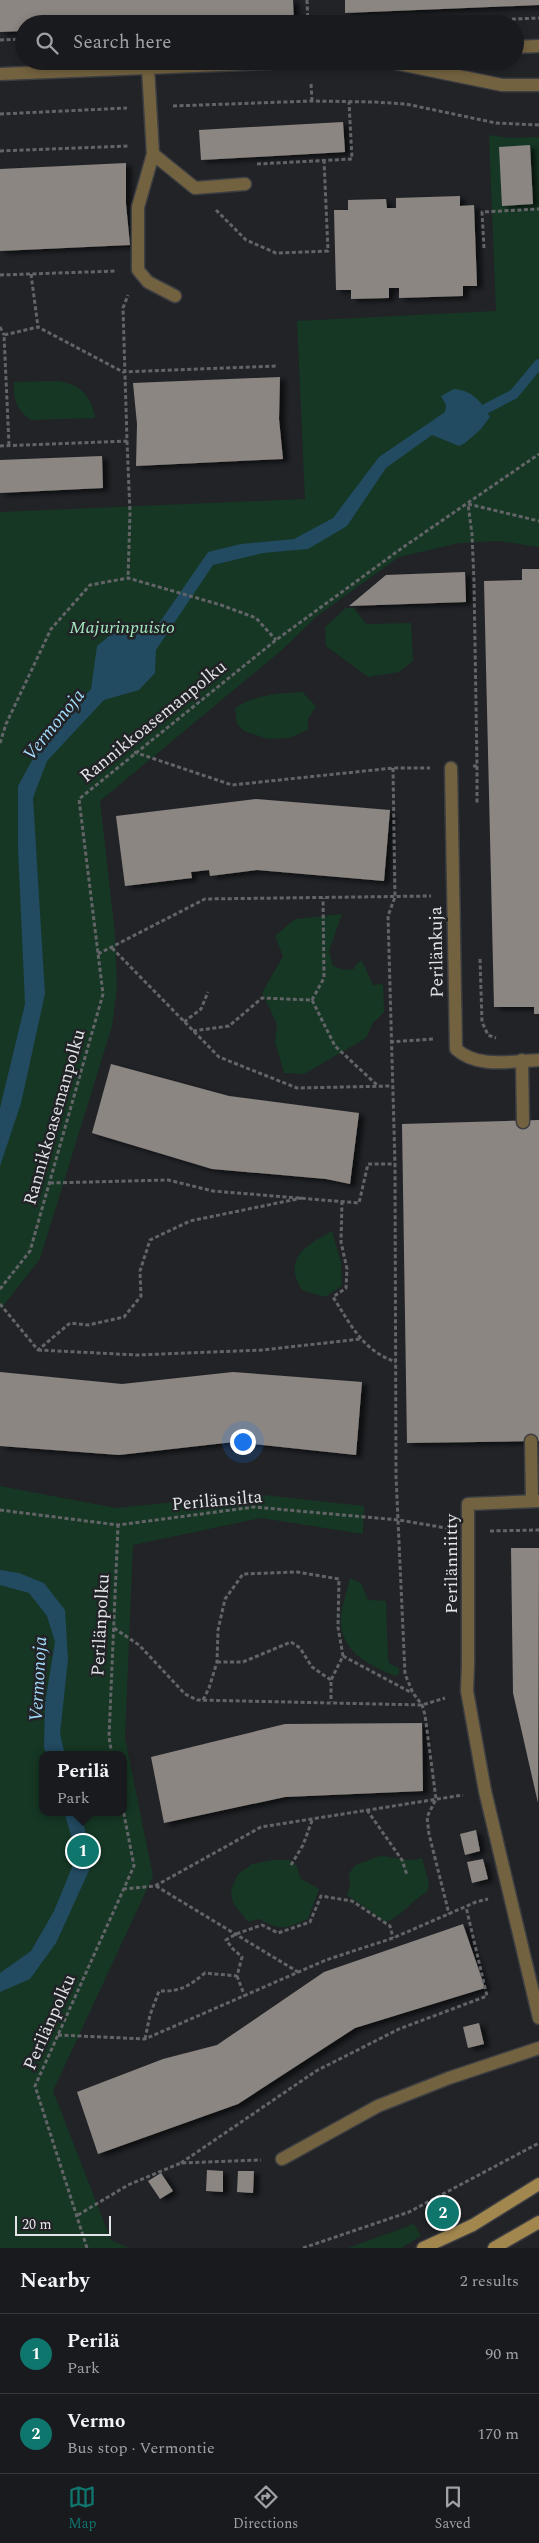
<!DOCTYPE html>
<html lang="en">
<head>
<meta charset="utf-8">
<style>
  body { margin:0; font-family:Spectral,serif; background:#26272a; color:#f1f3f6 }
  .scale { position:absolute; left:15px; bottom:12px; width:96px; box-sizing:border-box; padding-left:5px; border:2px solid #e3e4e7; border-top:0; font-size:14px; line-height:18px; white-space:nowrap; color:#e3e4e7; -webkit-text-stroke:4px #212327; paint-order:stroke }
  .you { position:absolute; left:242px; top:1441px; width:18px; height:18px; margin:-12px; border:4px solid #fff; border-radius:50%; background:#1a73e8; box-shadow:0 0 0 8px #1a73e833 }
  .badge { display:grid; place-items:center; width:32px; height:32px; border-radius:50%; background:#0f766e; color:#fff; font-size:16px; font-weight:700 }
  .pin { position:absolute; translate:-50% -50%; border:2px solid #fff; box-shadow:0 1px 5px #0006 }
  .popup { position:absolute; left:39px; top:1751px; width:88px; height:65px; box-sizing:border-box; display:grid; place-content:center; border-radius:10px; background:#191a1d; filter:drop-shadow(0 1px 4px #0005); font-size:16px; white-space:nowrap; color:#9fa1a4 }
  .popup b { font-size:19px; color:#f1f3f6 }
  .popup::after { content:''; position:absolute; left:50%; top:100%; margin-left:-10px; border:10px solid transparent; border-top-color:#191a1d }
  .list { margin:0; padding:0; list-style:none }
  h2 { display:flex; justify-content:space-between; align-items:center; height:65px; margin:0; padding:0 20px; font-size:21px }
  h2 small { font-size:16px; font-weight:400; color:#9fa1a4 }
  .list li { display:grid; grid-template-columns:32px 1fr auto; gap:15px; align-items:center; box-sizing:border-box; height:80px; padding:0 20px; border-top:1px solid #37383b }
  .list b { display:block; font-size:19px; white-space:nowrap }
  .list p { margin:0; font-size:16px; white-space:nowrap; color:#9fa1a4 }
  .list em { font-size:16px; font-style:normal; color:#9fa1a4 }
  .icon { flex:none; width:28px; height:28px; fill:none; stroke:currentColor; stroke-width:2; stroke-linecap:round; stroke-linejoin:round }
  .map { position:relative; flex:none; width:539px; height:2248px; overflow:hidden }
  .search { position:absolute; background:#191a1d; box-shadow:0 2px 8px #0003; left:15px; right:15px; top:15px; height:55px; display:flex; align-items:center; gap:12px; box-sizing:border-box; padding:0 18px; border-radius:28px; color:#9fa1a4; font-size:19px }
  .sheet { height:225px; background:#191a1d }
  nav { display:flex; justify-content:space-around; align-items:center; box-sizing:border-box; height:70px; border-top:1px solid #37383b; background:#191a1d; font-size:14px; color:#9fa1a4 }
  nav a { display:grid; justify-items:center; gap:2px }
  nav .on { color:#0f766e }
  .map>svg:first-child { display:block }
  .green { fill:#163724; fill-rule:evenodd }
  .water { fill:#224a60 }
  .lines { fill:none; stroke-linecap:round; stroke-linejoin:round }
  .stream { stroke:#224a60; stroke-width:10 }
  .building { fill:#8c8683; filter:url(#shadow) }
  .service-casing { stroke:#3c3e42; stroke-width:15 }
  .minor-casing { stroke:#3c3e42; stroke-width:15 }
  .tertiary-casing { stroke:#3c3e42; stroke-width:15 }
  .secondary-casing { stroke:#3c3e42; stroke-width:15 }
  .path { stroke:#636468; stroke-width:3; stroke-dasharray:4 2.5; stroke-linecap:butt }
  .service { stroke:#736240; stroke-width:12 }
  .minor { stroke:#736240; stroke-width:12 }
  .tertiary { stroke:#736240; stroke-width:12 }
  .secondary { stroke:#a1864e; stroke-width:12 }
  .labels { text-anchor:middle; stroke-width:5; stroke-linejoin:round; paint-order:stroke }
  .park-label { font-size:18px; font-style:italic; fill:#a3e6bd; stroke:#212327 }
  .street-label { font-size:18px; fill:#e3e4e7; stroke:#212327 }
  .water-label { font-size:19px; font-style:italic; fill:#a4dafa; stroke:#212327 }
</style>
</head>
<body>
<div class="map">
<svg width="539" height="2248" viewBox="0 0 539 2248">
  <defs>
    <filter id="shadow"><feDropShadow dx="5.5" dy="3" stdDeviation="2.5" flood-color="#0009"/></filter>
  </defs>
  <rect width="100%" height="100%" fill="#212327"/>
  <path class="green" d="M489,135L509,138L539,137V547L499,541L459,543L399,557L317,616L282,650L100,801L115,934L117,988L112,1026L40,1259L0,1310V512L305,499L297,321L496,311Z
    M56,381C78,383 92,395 95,418L31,420C16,409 13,399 14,382Z
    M346,608H354L366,624L411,623L413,661L399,672L368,677L326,646L325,627Z
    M302,692L316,706L308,719V730L289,738L268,739L244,731L237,724L235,708C255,695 279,693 302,692Z
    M342,914L329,951L333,966L344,970L354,969L357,963L362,961L373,985L383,984L384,1012L373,1023L366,1038L304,1074L284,1073L275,1042L277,1024L262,993L283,956L275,936L295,919Z
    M332,1231L341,1262L342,1286L325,1297L302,1290C282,1258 307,1245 332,1231Z
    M0,1486L116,1508L253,1494L364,1506L363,1534L261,1518L133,1545L125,1738L153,1876L53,2091L111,2240L129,2248H0ZM43,1755H123V1812H43Z
    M350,1578L361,1583L368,1600L386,1601L388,1660L390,1664L399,1668V1674L395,1676C372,1666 343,1654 341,1624C340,1610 347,1592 350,1578Z
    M380,1856C398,1857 405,1863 422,1858L429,1884L427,1892C409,1902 404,1915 386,1922L347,1895L350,1886L349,1873L356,1865Z
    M273,1860H289L297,1866L300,1878L319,1889L308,1919C284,1929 282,1931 259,1919L248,1922L233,1903L231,1890L238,1874L252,1864Z
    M414,2224L421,2236L401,2248H348Z"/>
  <path class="water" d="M454,389C472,390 482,402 490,417L480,430L465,443L459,446L432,435L386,468L347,526L308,549L263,553L213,565L156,650L155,673L139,690L104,700L47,761L33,798L45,994L21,1103L0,1166V1108L25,1004L18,847V786L42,742L91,689L97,646L119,628L153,632L208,552L241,544L294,539L333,518L379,457L445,412L446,405L441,396Z
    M0,1570L19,1573L44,1583L65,1610L68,1659L60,1734L65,1755H47L44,1748L45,1703L55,1642L47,1616L29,1593L0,1585Z
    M64,1812H81L92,1864L56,1943L30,1979L0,1992V1973L31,1951L54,1911L77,1855Z"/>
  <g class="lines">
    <path class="stream" d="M474,415L514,394L539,364"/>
  </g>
  <path class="building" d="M0,0H293L294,24H24V31L0,32Z
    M345,0H539V5L345,13Z
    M343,122L345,152L201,160L199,130Z
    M530,145L533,204L502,206L499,147Z
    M126,163V204L130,245L0,251V169Z
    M460,196V206L474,205L477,286H463V296L399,298V288H389V298L351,299V290H336L334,210H348V200L386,199L387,208H396V198Z
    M280,377L279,419L283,459L136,466L137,424L133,383Z
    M102,456L103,488L0,493V460Z
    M522,569H539V1014H534V1007H494L484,581L522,580Z
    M465,572L466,602L349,606L386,575Z
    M256,799L390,810L384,881L257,870L210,876L209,870L191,872L192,878L125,886L116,816Z
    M111,1064L229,1096L359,1113L350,1184L326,1179L212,1169L92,1133Z
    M539,1120V1441L407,1443L402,1124Z
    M0,1372L122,1384L233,1372L362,1382L356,1455L234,1442L119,1455L0,1446Z
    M511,1548H539L538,1803L513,1693Z
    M422,1723L423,1791L285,1797L164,1823L151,1757L285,1724Z
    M476,1830L480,1851L465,1855L460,1834Z
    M483,1859L488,1879L472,1883L467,1862Z
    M463,1924L485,1988L355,2028L238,2104L98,2154L77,2092L163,2059L217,2045L324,1972Z
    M479,2023L484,2044L468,2048L463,2027Z
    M207,2170L223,2171V2192L206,2191Z
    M238,2171H254L253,2193L237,2192Z
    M161,2173L173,2191L160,2199L148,2181Z"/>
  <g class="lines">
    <defs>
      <path id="service" d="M148,68L153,154L195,188L245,184
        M153,154L138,207V270L148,282L175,296
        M522,1060L523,1122
        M531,1441L532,1501
        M468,1664L467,1691L485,1791L539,2018
        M282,2159L378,2106L449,2078L539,2048"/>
      <path id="minor" d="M451,768L456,1049C478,1069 511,1061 539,1060
        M468,1664V1504L539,1501"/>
      <path id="tertiary" d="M515,47L539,46
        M385,61L502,85H539
        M0,74L316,61"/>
      <path id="secondary" d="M423,2248L473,2225L539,2184
        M494,2248L539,2222"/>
    </defs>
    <use href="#service" class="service-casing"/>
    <use href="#minor" class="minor-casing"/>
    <use href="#tertiary" class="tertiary-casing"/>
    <use href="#secondary" class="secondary-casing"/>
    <path class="path" d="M307,0L308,24
      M382,24L539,18
      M0,40L24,39
      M311,84L312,101
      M173,106L312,101L375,102L406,104L496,123L539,125
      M0,114L127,108
      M0,151L129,146
      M257,164L352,159L349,102
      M216,210L246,240L276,253L328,251L324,160
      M484,248L482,212L539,209
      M31,274L38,327
      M0,275L117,271
      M0,327L4,335
      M127,441L130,513L128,578
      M9,445L4,335L38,327L123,372L277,366
      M0,446L127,441L123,308L128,295
      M0,743L6,724L51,629L90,585L128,578L221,605L256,618L276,640
      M134,752L232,785L393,768H430
      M473,766H477L474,581L472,534L468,504L539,521
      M477,766V805
      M393,768L395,897L388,916L395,1164L396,1476L405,1674L413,1693L422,1705L425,1715L436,1799L427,1817L429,1834L449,1914
      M112,948L219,1057L297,1088L391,1086
      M98,954L205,899L431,896
      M480,959L482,1022L488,1035L496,1038
      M312,1000L324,978L323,898
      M184,1022L201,1009L208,992
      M193,1031L229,1026L262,998L312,1000L335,1046L377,1085
      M390,1042L433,1039
      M50,1183L168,1180L213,1191L359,1203L368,1164H395
      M342,1201L341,1242L347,1269L346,1288L333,1297C351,1325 363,1351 396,1362
      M0,1289L30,1251L103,994L79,799L276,640L402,548L539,454
      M0,1304L38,1350L70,1323L88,1325L124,1317L141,1296L140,1271L150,1240L190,1221L302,1198
      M38,1350L137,1355L263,1350L360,1339
      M0,1510L118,1525L254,1507L399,1520L446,1528
      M490,1531L539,1530
      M114,1628L139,1645L185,1694L197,1700L422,1705L445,1698
      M343,1656L412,1693
      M217,1662H243L291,1642L300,1648L312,1667L331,1680
      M203,1700L209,1688L217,1662L218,1630L225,1599L243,1574L297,1572L339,1579L338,1627L343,1656L331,1680V1702
      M112,1755L109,1737L118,1525
      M367,1810L402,1860L407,1875
      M291,1865L303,1845L313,1818
      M156,1886L298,1972
      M123,1889L155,1886L261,1827L463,1795
      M237,1976L245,1997
      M58,2035L145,2039L326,1960L393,1938L476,1902L488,1899
      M145,2039L150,2015L159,1991C180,1992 189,1986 205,1973L237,1976L242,1957L233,1949L226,1940L236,1934L262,1925L278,1933L310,1922L321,1896L352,1901L390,1926L393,1938
      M181,2163L316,2071L399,2029L487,1996L466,1907
      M78,2215L128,2185L181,2163L261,2160
      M87,2248L35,2086L134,1866L123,1809
      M303,2248L409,2212L539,2143"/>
    <use href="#service" class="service"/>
    <use href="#minor" class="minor"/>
    <use href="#tertiary" class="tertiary"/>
    <use href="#secondary" class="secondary"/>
  </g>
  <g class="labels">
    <g class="park-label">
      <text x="122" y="633">Majurinpuisto</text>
    </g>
    <g class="street-label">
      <text transform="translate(153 721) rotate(-39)" y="6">Rannikkoasemanpolku</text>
      <text transform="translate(436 952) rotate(-91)" y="6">Perilänkuja</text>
      <text transform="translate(54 1117) rotate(-74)" y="6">Rannikkoasemanpolku</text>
      <text transform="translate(217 1500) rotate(-5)" y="6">Perilänsilta</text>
      <text transform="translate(451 1564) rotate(-90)" y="6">Perilänniitty</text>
      <text transform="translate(100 1625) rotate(-87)" y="6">Perilänpolku</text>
      <text transform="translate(49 2022) rotate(-66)" y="6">Perilänpolku</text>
    </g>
    <g class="water-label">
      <text transform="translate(53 724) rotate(-51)" y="7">Vermonoja</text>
      <text transform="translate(37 1679) rotate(-87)" y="7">Vermonoja</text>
    </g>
  </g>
</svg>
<div class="scale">20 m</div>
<div class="you"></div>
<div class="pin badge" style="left:83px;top:1851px">1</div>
<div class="popup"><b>Perilä</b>Park</div>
<div class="pin badge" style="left:443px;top:2213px">2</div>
<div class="search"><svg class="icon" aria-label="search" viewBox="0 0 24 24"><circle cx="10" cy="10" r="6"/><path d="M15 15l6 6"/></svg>Search here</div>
</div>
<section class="sheet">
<h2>Nearby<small>2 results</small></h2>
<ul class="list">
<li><span class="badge">1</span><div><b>Perilä</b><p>Park</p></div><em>90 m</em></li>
<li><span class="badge">2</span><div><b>Vermo</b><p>Bus stop · Vermontie</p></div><em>170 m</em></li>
</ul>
</section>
<nav>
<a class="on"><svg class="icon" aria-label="map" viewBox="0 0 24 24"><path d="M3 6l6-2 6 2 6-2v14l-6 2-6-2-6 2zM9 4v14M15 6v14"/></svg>Map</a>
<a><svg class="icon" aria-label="directions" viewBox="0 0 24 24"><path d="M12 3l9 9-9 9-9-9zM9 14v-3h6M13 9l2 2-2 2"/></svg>Directions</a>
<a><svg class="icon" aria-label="saved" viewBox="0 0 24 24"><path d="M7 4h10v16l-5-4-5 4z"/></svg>Saved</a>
</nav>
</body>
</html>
